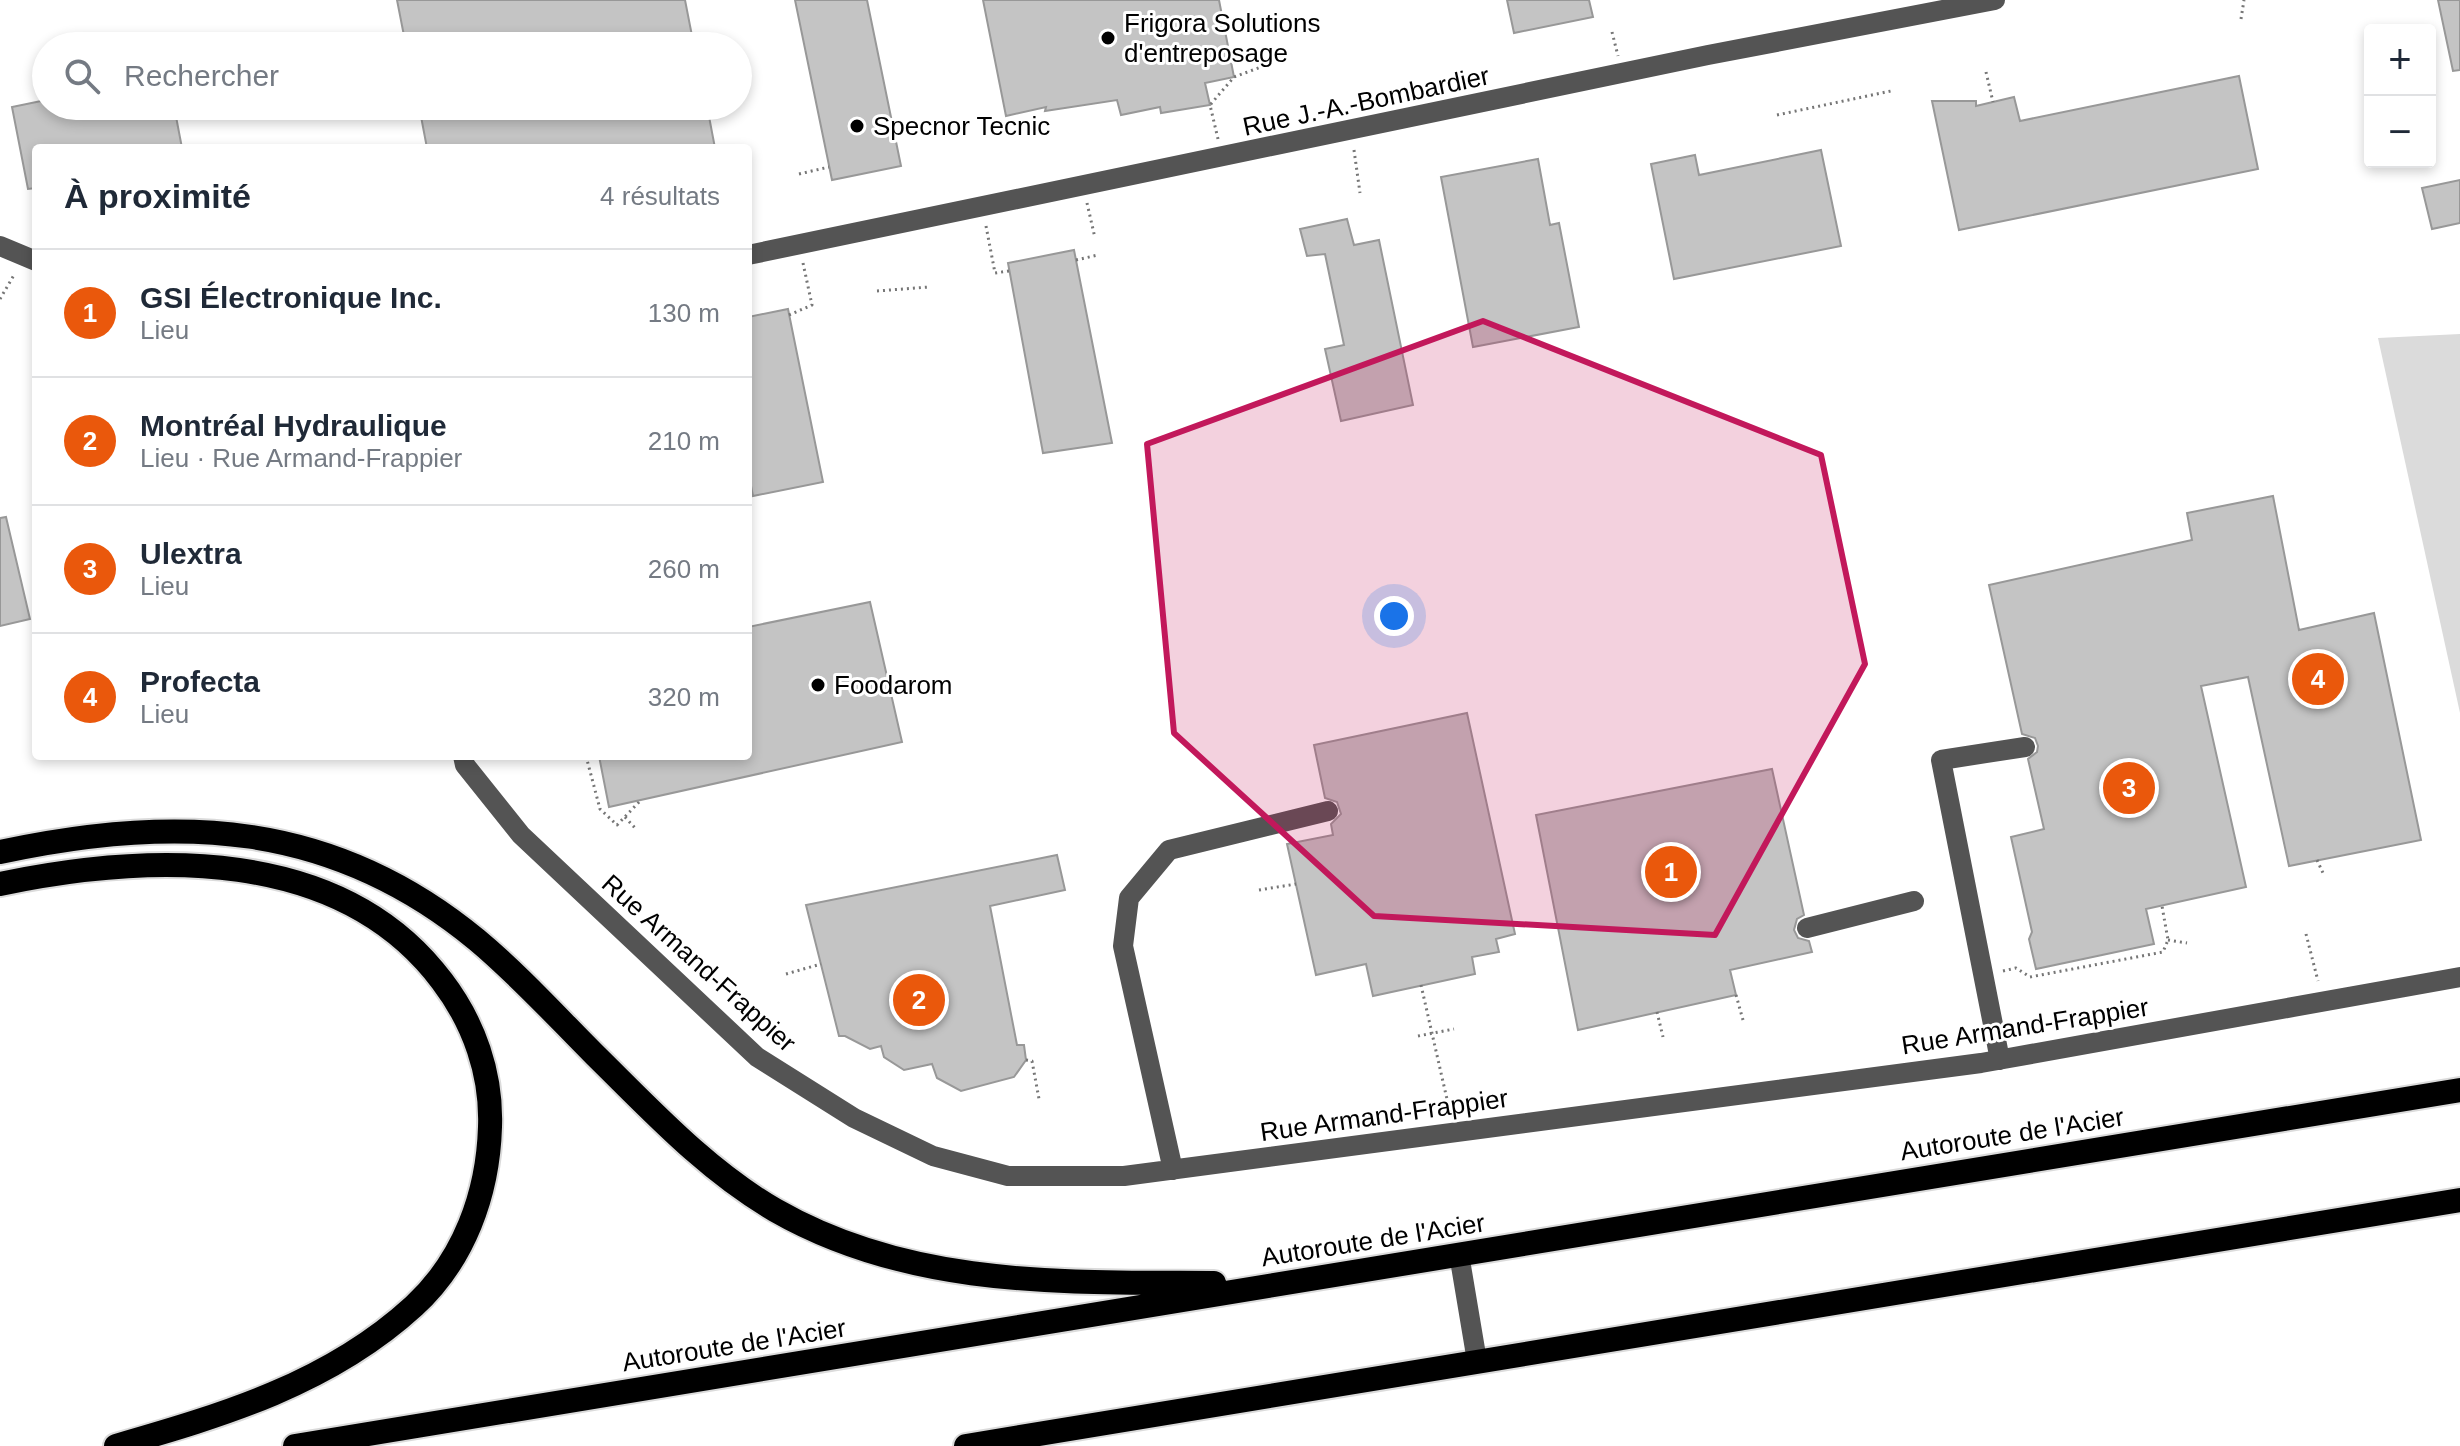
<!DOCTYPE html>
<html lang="fr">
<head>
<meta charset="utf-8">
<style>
  body { margin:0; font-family:Arial,sans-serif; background:#f2f2f3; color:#1f2937 }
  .controls { position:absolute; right:24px; top:24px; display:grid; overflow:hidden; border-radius:8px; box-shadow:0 4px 12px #0003 }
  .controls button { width:72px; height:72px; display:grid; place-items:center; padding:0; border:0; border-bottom:2px solid #e0e1e3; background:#fff; color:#1f2937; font:40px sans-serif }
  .you { position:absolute; left:1394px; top:616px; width:28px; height:28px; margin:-20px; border:6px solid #fff; border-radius:50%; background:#1a73e8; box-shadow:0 0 0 12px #1a73e833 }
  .badge { display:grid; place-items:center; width:52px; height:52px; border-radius:50%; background:#ea580c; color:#fff; font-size:26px; font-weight:700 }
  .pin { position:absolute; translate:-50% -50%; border:4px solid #fff; box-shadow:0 2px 8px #0006 }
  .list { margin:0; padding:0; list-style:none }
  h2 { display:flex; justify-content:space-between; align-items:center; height:104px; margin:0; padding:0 32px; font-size:34px }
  h2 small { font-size:26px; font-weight:400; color:#747a83 }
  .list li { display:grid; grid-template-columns:52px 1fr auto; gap:24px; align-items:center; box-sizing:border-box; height:128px; padding:0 32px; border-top:2px solid #e0e1e3 }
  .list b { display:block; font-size:30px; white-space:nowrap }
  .list p { margin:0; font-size:26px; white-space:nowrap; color:#747a83 }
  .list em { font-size:26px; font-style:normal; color:#747a83 }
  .icon { flex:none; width:44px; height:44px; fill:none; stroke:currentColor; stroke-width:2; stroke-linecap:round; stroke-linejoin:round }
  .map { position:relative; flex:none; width:2460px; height:1446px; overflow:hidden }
  .search { position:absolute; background:#fff; box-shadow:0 4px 12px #0003; left:32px; top:32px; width:720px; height:88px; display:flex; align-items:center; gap:20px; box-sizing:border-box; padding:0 28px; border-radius:44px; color:#747a83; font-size:30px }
  .panel { position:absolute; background:#fff; box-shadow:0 4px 12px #0003; left:32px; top:144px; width:720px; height:616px; border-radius:8px }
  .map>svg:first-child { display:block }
  .green { fill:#dbdbdb }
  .building { fill:#c4c4c4; stroke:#989898; stroke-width:2 }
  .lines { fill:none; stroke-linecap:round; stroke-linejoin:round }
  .highway-casing { stroke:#dbdbdb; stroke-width:28 }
  .path { stroke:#767676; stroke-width:3; stroke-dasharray:2 4; stroke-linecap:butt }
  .minor { stroke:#545454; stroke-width:20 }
  .highway { stroke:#000; stroke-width:24 }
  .marked { fill:#c2185b; fill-opacity:0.2; stroke:#c2185b; stroke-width:6; stroke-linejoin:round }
  .poi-dot { fill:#000; stroke:#fff; stroke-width:3 }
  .labels { text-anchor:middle; stroke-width:6; stroke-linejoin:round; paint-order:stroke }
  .poi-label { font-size:26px; fill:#000; stroke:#fff; text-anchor:start }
  .street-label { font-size:26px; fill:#000; stroke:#fff }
</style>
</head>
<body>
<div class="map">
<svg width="2460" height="1446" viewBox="0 0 2460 1446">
  <rect width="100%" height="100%" fill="#fff"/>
  <path class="green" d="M2460,334V713L2378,338Z"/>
  <path class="building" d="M397,0H685L694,46H406Z
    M795,0H867L901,166L832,180Z
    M983,0H1219L1234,77L1205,83L1210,105L1161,113L1160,107L1121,115L1117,100L1045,111L1046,107L1006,116Z
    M1507,0H1589L1593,17L1514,33Z
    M2438,0H2460V70L2453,71Z
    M2239,76L2258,169L1959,230L1932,101H1976V106L2014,97L2020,121Z
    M46,100V106H174L182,148H36V188L28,189L12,107Z
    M419,106H707L715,148H427Z
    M1821,150L1841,246L1674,279L1651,164L1695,155L1699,175Z
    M1538,159L1550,225L1559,223L1579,327L1473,347L1441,177Z
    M2460,180V223L2432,229L2422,188Z
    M1347,219L1354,245L1379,240L1413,405L1341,421L1325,349L1344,345L1325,254L1307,256L1300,229Z
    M1074,250L1112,443L1043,453L1008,263Z
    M788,309L823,482L753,496L748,471V317Z
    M2273,496L2299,630L2374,613L2421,840L2289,866L2248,677L2201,686L2246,887L2146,909L2154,944L2036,969L2029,939L2032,932L2011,837L2044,829L2028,759L2037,752L2038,746L2035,738L2022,734L1989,585L2192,540L2187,513Z
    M6,517L30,619L0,626V518Z
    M870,602L902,742L609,807L599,756H748V627Z
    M1467,713L1515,934L1496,939L1499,952L1472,957L1475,974L1373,996L1366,964L1316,975L1287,844L1333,835L1331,824L1341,814L1337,802L1325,798L1314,745Z
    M1772,769L1804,915L1797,919L1794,930L1798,938L1809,941L1812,952L1730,970L1736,995L1578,1030L1536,815Z
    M1057,855L1065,890L990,906L1017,1045H1024L1026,1060L1014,1077L961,1091L937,1078L932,1064L904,1070L884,1057L881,1046L870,1049L845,1036H839L806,905Z"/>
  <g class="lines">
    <defs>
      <path id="highway" d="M0,852C176,814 332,820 477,940C519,975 556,1016 595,1055C651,1110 706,1170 775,1210C911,1288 1063,1282 1214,1283
        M0,884C149,853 340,845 442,981C474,1023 492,1074 490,1127C488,1194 464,1260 414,1306C329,1384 223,1415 116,1446
        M295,1446L2460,1090
        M966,1446L2460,1200"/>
    </defs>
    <use href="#highway" class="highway-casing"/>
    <path class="path" d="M2241,19L2244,0
      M1612,32L1618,56
      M1986,72L1993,102
      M1777,115L1891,91
      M1218,139L1210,105L1234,77L1261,67
      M1354,150L1360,193
      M799,174L829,167
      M1087,203L1095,238
      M986,226L995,273L1009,271
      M1076,260L1098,255
      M877,291L929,287
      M0,299L14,275
      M789,315L812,305L803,263
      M586,756L600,809L617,825L641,800
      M625,817L635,828
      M2317,860L2323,873
      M1259,890L1296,884
      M2306,934L2318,981
      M2168,940L2187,943
      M2003,971L2016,968L2030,977L2163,952L2168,940L2162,906
      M786,974L821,964
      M1421,985L1449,1108
      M1736,995L1743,1020
      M1657,1012L1663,1037
      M1418,1036L1454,1029
      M1026,1060L1032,1061L1039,1099"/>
    <path class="minor" d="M0,246L36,261
      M748,255L1708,55L1995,0
      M463,756L465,765L521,835L757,1057L854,1118L933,1156L1008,1176H1124L1981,1063L2460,977
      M1807,928L1914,901
      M2000,1060L1941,760L2025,747
      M1173,1170L1123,946L1129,898L1169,850L1328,811
      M1459,1254L1477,1361"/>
    <use href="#highway" class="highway"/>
  </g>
  <path class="marked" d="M1483,321L1821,455L1865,664L1715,935L1374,916L1174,733L1147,444Z"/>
  <g class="poi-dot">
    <circle cx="1108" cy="38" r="8"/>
    <circle cx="857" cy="126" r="8"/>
    <circle cx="818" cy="685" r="8"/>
  </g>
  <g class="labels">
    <g class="poi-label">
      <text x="1124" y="32">Frigora Solutions<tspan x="1124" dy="30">d'entreposage</tspan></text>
      <text x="873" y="135">Specnor Tecnic</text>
      <text x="834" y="694">Foodarom</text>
    </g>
    <g class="street-label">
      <text transform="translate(1366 101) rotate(-12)" y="9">Rue J.-A.-Bombardier</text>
      <text transform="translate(699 963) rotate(42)" y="9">Rue Armand-Frappier</text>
      <text transform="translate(2025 1026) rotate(-9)" y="9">Rue Armand-Frappier</text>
      <text transform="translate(1384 1115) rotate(-8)" y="9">Rue Armand-Frappier</text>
      <text transform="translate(2012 1134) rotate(-9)" y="9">Autoroute de l'Acier</text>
      <text transform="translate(1373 1240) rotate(-9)" y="9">Autoroute de l'Acier</text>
      <text transform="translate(734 1345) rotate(-9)" y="9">Autoroute de l'Acier</text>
    </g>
  </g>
</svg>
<div class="controls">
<button>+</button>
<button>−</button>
</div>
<div class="you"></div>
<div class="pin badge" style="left:1671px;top:872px">1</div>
<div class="pin badge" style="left:919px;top:1000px">2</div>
<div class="pin badge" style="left:2129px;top:788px">3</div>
<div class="pin badge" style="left:2318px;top:679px">4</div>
<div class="search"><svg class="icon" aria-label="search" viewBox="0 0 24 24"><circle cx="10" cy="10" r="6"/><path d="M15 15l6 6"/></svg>Rechercher</div>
<section class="panel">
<h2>À proximité<small>4 résultats</small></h2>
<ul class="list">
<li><span class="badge">1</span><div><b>GSI Électronique Inc.</b><p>Lieu</p></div><em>130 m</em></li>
<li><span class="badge">2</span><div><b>Montréal Hydraulique</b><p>Lieu · Rue Armand-Frappier</p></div><em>210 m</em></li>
<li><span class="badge">3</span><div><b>Ulextra</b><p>Lieu</p></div><em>260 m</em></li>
<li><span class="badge">4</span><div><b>Profecta</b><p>Lieu</p></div><em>320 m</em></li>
</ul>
</section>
</div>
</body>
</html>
